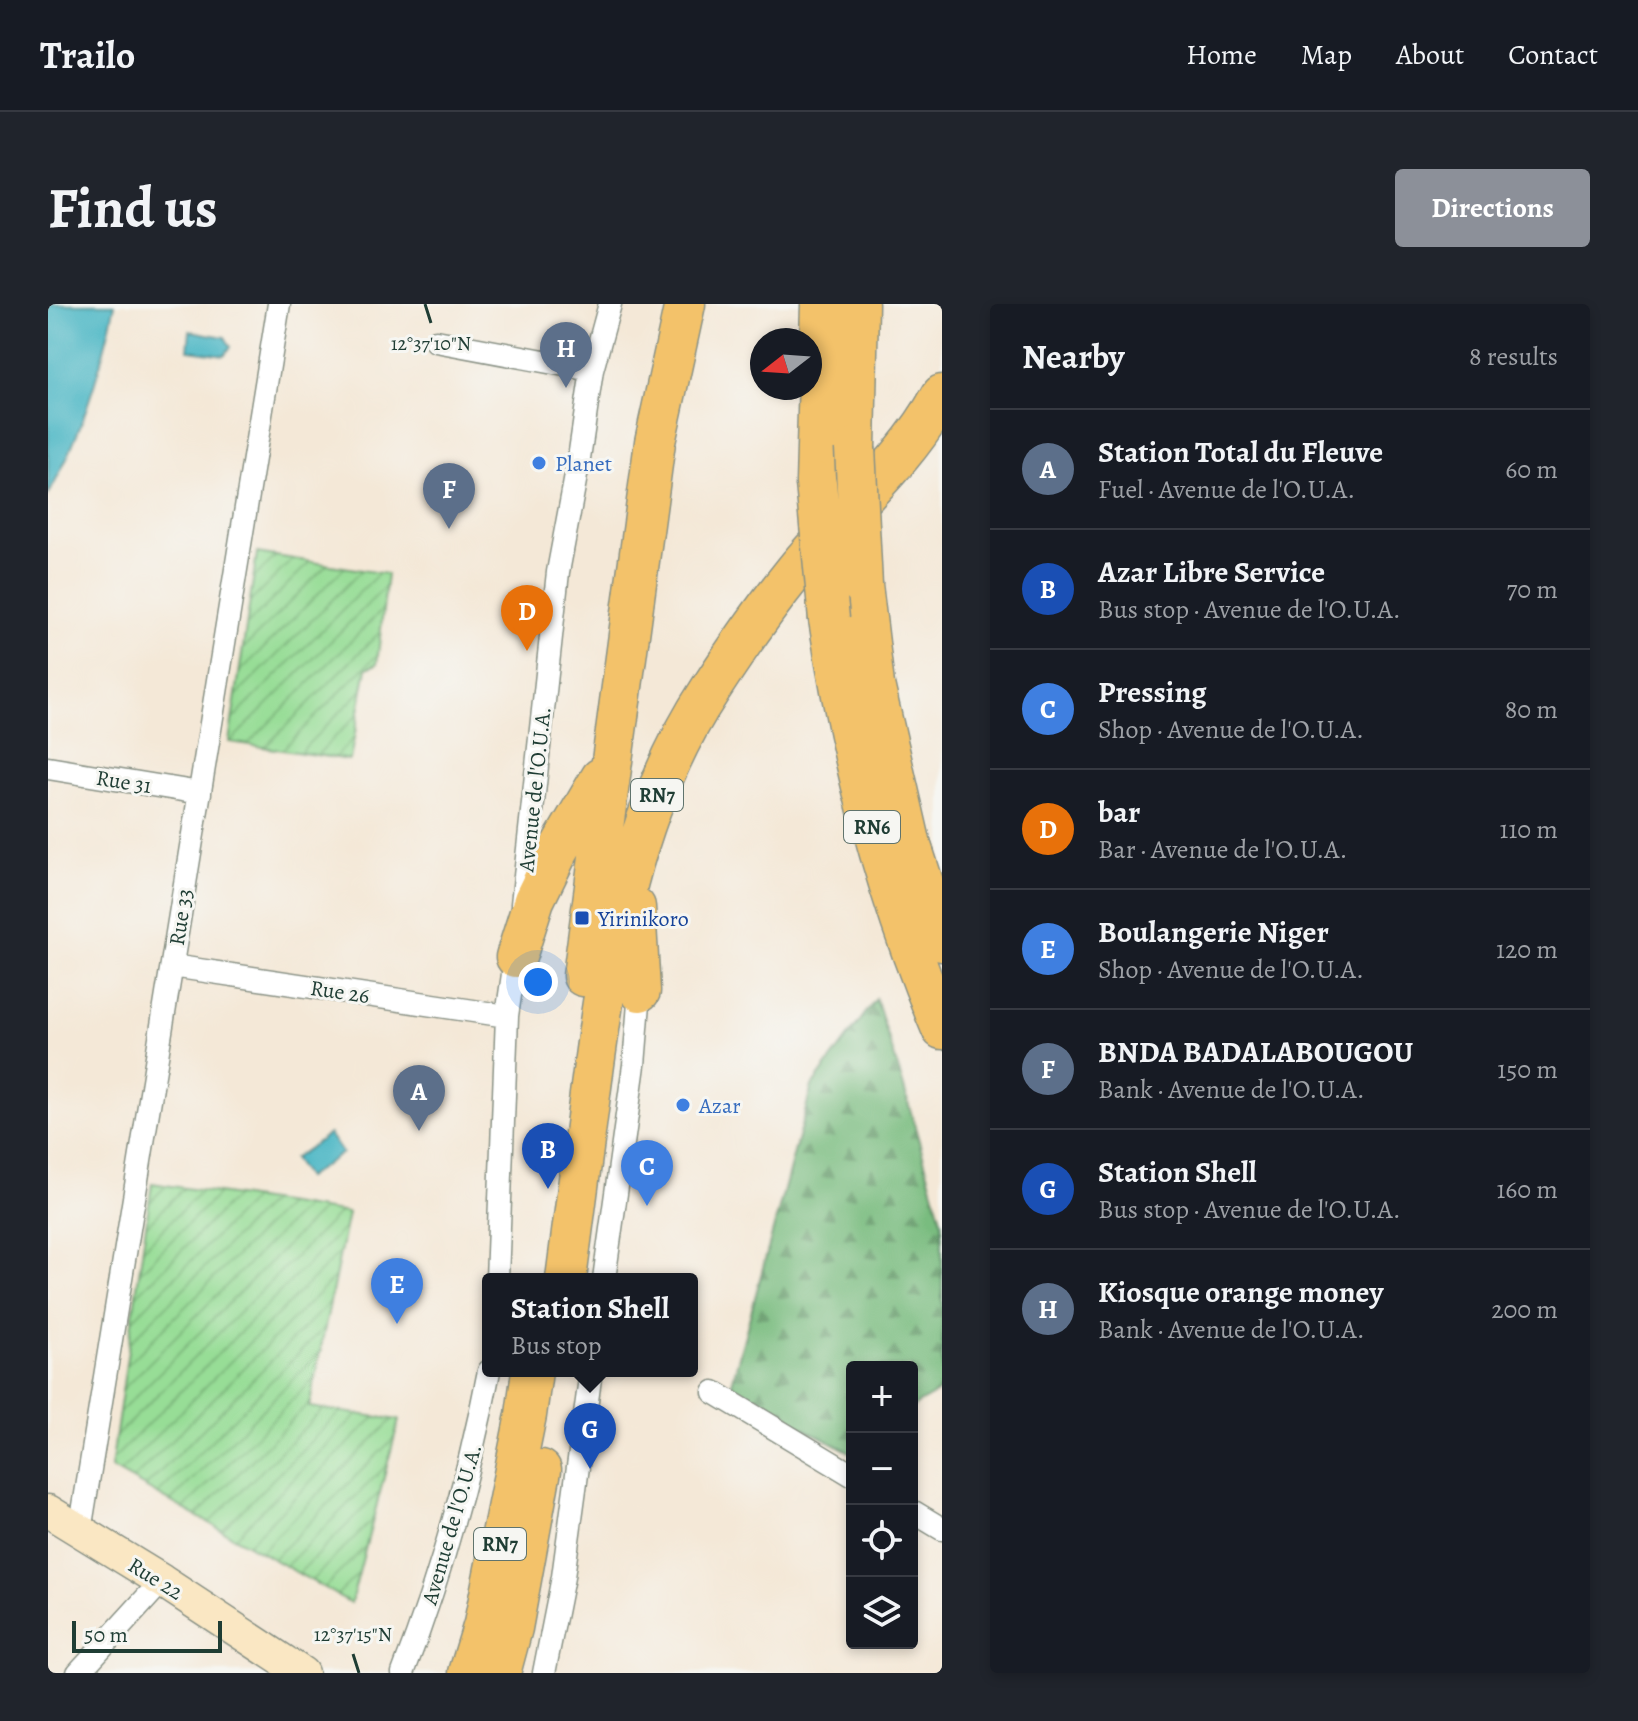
<!DOCTYPE html>
<html lang="en">
<head>
<meta charset="utf-8">
<style>
  body { margin:0; font-family:Alegreya,serif; background:#20242c; color:#f1f3f6 }
  .controls { position:absolute; right:24px; bottom:24px; display:grid; overflow:hidden; border-radius:8px; box-shadow:0 4px 12px #0003 }
  .controls button { width:72px; height:72px; display:grid; place-items:center; padding:0; border:0; border-bottom:2px solid #363941; background:#171b24; color:#f1f3f6; font:40px sans-serif }
  .compass { position:absolute; left:702px; top:24px; width:72px; height:72px; border-radius:50%; background:#171b24; box-shadow:0 4px 12px #0003; rotate:253deg }
  .scale { position:absolute; left:24px; bottom:20px; width:150px; box-sizing:border-box; padding-left:8px; border:4px solid #1f3d34; border-top:0; font-size:22px; line-height:28px; white-space:nowrap; color:#1f3d34; -webkit-text-stroke:6px #f6f6f2; paint-order:stroke }
  .you { position:absolute; left:490px; top:678px; width:28px; height:28px; margin:-20px; border:6px solid #fff; border-radius:50%; background:#1a73e8; box-shadow:0 0 0 12px #1a73e833 }
  .badge { display:grid; place-items:center; width:52px; height:52px; border-radius:50%; background:#8c9099; color:#fff; font-size:26px; font-weight:700 }
  .pin { position:absolute; translate:-50% -66px; filter:drop-shadow(0 2px 4px #0008) }
  .pin::after { content:''; position:absolute; top:42px; width:28px; height:24px; background:inherit; clip-path:polygon(0 0,100% 0,50% 100%) }
  .popup { position:absolute; left:434px; top:969px; width:216px; height:104px; box-sizing:border-box; display:grid; place-content:center; border-radius:8px; background:#171b24; filter:drop-shadow(0 2px 6px #0005); font-size:26px; white-space:nowrap; color:#9ea1a6 }
  .popup b { font-size:30px; color:#f1f3f6 }
  .popup::after { content:''; position:absolute; left:50%; top:100%; margin-left:-16px; border:16px solid transparent; border-top-color:#171b24 }
  .list { margin:0; padding:0; list-style:none }
  h2 { display:flex; justify-content:space-between; align-items:center; height:104px; margin:0; padding:0 32px; font-size:34px }
  h2 small { font-size:26px; font-weight:400; color:#9ea1a6 }
  .list li { display:grid; grid-template-columns:52px 1fr auto; gap:24px; align-items:center; box-sizing:border-box; height:120px; padding:0 32px; border-top:2px solid #363941 }
  .list b { display:block; font-size:30px; white-space:nowrap }
  .list p { margin:0; font-size:26px; white-space:nowrap; color:#9ea1a6 }
  .list em { font-size:26px; font-style:normal; color:#9ea1a6 }
  .icon { flex:none; width:44px; height:44px; fill:none; stroke:currentColor; stroke-width:2; stroke-linecap:round; stroke-linejoin:round }
  .map { position:relative; flex:none; width:894px; height:1369px; overflow:hidden; border-radius:8px }
  header { display:flex; align-items:center; gap:48px; box-sizing:border-box; height:112px; padding:0 40px; background:#171b24; border-bottom:2px solid #363941 }
  header strong { font-size:38px }
  nav { display:flex; gap:44px; margin-inline-start:auto; font-size:28px }
  .intro { display:flex; align-items:center; justify-content:space-between; box-sizing:border-box; height:192px; padding:0 48px }
  h1 { margin:0; font-size:56px }
  .button { padding:20px 36px; border-radius:8px; background:#8c9099; color:#fff; font-size:28px; font-weight:700 }
  main { display:flex; gap:48px; padding:0 48px }
  aside { flex:1; background:#171b24; border-radius:8px; box-shadow:0 4px 12px #0003 }
  .map>svg:first-child { display:block }
  .forest { fill:url(#forest-firs); stroke:#4c7c5a; stroke-width:2 }
  .garden { fill:url(#garden-furrows); stroke:#5b8d65; stroke-width:2 }
  .water { fill:#48b6c4; stroke:#347a7c; stroke-width:2 }
  .lines { fill:none; stroke-linecap:round; stroke-linejoin:round }
  .street-casing { stroke:#8a9286; stroke-width:25 }
  .secondary-casing { stroke:#8a9286; stroke-width:35 }
  .highway-casing { stroke:#8a9286; stroke-width:43 }
  .street { stroke:#fff; stroke-width:22 }
  .secondary { stroke:#fae7c3; stroke-width:32 }
  .highway { stroke:#f3c26a; stroke-width:40 }
  .highway-bridge-casing { stroke:#8a9286; stroke-width:43; stroke-linecap:butt }
  .highway-bridge { stroke:#f3c26a; stroke-width:40 }
  .ticks { fill:none; stroke:#1f3d34; stroke-width:3 }
  .shop-dot { fill:#3f7fe0; stroke:#f6f6f2; stroke-width:3 }
  .transit-dot { fill:#1a4fb4; stroke:#f6f6f2; stroke-width:3 }
  .labels { text-anchor:middle; stroke-width:6; stroke-linejoin:round; paint-order:stroke }
  .shield { fill:#f6f6f2; stroke:#60746d; stroke-width:2 }
  .shield-label { font-size:20px; font-weight:bold; fill:#1f3d34 }
  .shop-label { font-size:22px; fill:#366cbe; stroke:#f6f6f2; text-anchor:start }
  .street-label { font-size:22px; fill:#1f3d34; stroke:#f6f6f2 }
  .transit-label { font-size:22px; fill:#164399; stroke:#f6f6f2; text-anchor:start }
  .ticks-label { font-size:20px; text-anchor:middle; fill:#1f3d34; stroke:#f6f6f2; stroke-width:6; stroke-linejoin:round; paint-order:stroke }
</style>
</head>
<body>
<header>
<strong>Trailo</strong>
<nav><a>Home</a><a>Map</a><a>About</a><a>Contact</a></nav>
</header>
<div class="intro"><h1>Find us</h1><a class="button">Directions</a></div>
<main>
<div class="map">
<svg width="894" height="1369" viewBox="0 0 894 1369">
  <defs>
    <pattern id="forest-firs" width="22" height="20" patternUnits="userSpaceOnUse" patternTransform="scale(2)"><rect width="22" height="20" fill="#79bc7f"/><path d="M5 1l3.5 6h-7zM16 11l3.5 6h-7z" fill="#639a69"/></pattern>
    <pattern id="garden-furrows" width="10" height="10" patternUnits="userSpaceOnUse" patternTransform="scale(2)"><rect width="10" height="10" fill="#97dd96"/><path d="M-1 1l2-2M0 10L10 0M9 11l2-2" fill="none" stroke="#7bb47b"/></pattern>
  </defs>
  <rect width="100%" height="100%" fill="#f6f6f2"/>
  <filter id="ink" filterUnits="userSpaceOnUse"><feTurbulence type="fractalNoise" baseFrequency=".0125" numOctaves="2"/><feDisplacementMap in="SourceGraphic" scale="16" xChannelSelector="R" yChannelSelector="G"/><feConvolveMatrix kernelMatrix="1 2 1 2 8 2 1 2 1" color-interpolation-filters="sRGB"/></filter>
  <filter id="wash" filterUnits="userSpaceOnUse"><feTurbulence type="fractalNoise" baseFrequency=".006" numOctaves="4" result="noise"/><feDisplacementMap in="SourceGraphic" scale="32" xChannelSelector="R" yChannelSelector="G"/><feGaussianBlur stdDeviation="1.8" result="paint"/><feColorMatrix in="noise" values="0 0 0 0 0 0 0 0 0 0 0 0 0 0 0 0 0 1.4 0 .05"/><feComposite in="paint" operator="in"/></filter>
  <g filter="url(#wash)">
    <rect width="100%" height="100%" fill="#f4e8d7"/>
    <path class="forest" d="M828,695L855,780L894,919V1086L864,1103V1063H804V1149L682,1086L764,782Z"/>
    <path class="garden" d="M209,249L339,270L329,360L319,364L302,456L181,438Z
      M104,879L300,909L261,1103L351,1116L303,1299L63,1164Z"/>
    <path class="water" d="M0,0H67C53,67 33,132 0,192Z
      M142,27L177,33L183,43L176,51L140,46Z
      M281,830L294,849L258,874L245,855Z"/>
  </g>
  <g filter="url(#ink)">
    <g class="lines">
      <defs>
        <path id="street" d="M388,37L544,66
          M0,464L152,489
          M474,600L510,268L530,161L544,66L562,0
          M124,662L459,712
          M449,975L459,712L469,642
          M556,975L586,761L592,687
          M666,1088L804,1171
          M864,1207L894,1225
          M32,1227L231,0
          M30,1369L114,1277
          M355,1369C393,1271 421,1170 441,1067
          M496,1369L515,1273L543,1067"/>
        <path id="secondary" d="M0,1207L114,1277L254,1369"/>
        <path id="highway" d="M807,144L810,0
          M768,179L773,0
          M814,281L826,381L863,542L894,637
          M781,315C802,455 839,594 894,725
          M587,603L592,687
          M468,653L486,596L510,547L553,474
          M535,672L607,138L637,0
          M518,975C526,911 535,847 543,783C561,645 584,504 662,386C688,346 717,304 747,267C795,208 857,160 894,91
          M421,1369L436,1320L478,1111L484,1067
          M452,1369L464,1324L493,1166"/>
      </defs>
      <use href="#street" class="street-casing"/>
      <use href="#secondary" class="secondary-casing"/>
      <use href="#highway" class="highway-casing"/>
      <use href="#street" class="street"/>
      <use href="#secondary" class="secondary"/>
      <use href="#highway" class="highway"/>
      <defs>
        <path id="highway-bridge" d="M807,144L814,281
          M768,179L781,315"/>
      </defs>
      <use href="#highway-bridge" class="highway-bridge-casing"/>
      <use href="#highway-bridge" class="highway-bridge"/>
    </g>
  </g>
  <path class="ticks" d="M377,0L383,19M305,1350L311,1369"/>
  <g class="shop-dot">
    <circle cx="491" cy="159" r="8"/>
    <circle cx="635" cy="801" r="8"/>
  </g>
  <rect class="transit-dot" x="526" y="606" width="16" height="16" rx="4"/>
  <g class="labels">
    <g class="shield">
      <rect x="583" y="475" width="52" height="32" rx="6"/>
      <rect x="796" y="507" width="56" height="32" rx="6"/>
      <rect x="426" y="1224" width="52" height="32" rx="6"/>
    </g>
    <g class="shield-label">
      <text x="609" y="498">RN7</text>
      <text x="824" y="530">RN6</text>
      <text x="452" y="1247">RN7</text>
    </g>
    <g class="shop-label">
      <text x="507" y="167">Planet</text>
      <text x="651" y="809">Azar</text>
    </g>
    <g class="street-label">
      <text transform="translate(76 477) rotate(9)" y="8">Rue 31</text>
      <text transform="translate(486 485) rotate(-84)" y="8">Avenue de l'O.U.A.</text>
      <text transform="translate(132 613) rotate(-81)" y="8">Rue 33</text>
      <text transform="translate(292 687) rotate(8)" y="8">Rue 26</text>
      <text transform="translate(403 1220) rotate(-74)" y="8">Avenue de l'O.U.A.</text>
      <text transform="translate(108 1274) rotate(32)" y="8">Rue 22</text>
    </g>
    <g class="transit-label">
      <text x="550" y="622">Yirinikoro</text>
    </g>
  </g>
  <g class="ticks-label">
    <text x="383" y="46">12°37'10"N</text>
    <text x="305" y="1337">12°37'15"N</text>
  </g>
</svg>
<div class="controls">
<button>+</button>
<button>−</button>
<button><svg class="icon" aria-label="locate" viewBox="0 0 24 24"><circle cx="12" cy="12" r="6"/><path d="M12 2v4M12 18v4M2 12h4M18 12h4"/></svg></button>
<button><svg class="icon" aria-label="layers" viewBox="0 0 24 24"><path d="M12 4l9 5-9 5-9-5zM3 14l9 5 9-5"/></svg></button>
</div>
<svg class="compass" viewBox="-18 -18 36 36"><path d="M0-13l5 13h-10z" fill="#e53935"/><path d="M0 13l5-13h-10z" fill="#9ea1a6"/></svg>
<div class="scale">50 m</div>
<div class="you"></div>
<div class="pin badge" style="left:371px;top:827px;background:#5c6f8a">A</div>
<div class="pin badge" style="left:500px;top:885px;background:#1a4fb4">B</div>
<div class="pin badge" style="left:599px;top:902px;background:#3f7fe0">C</div>
<div class="pin badge" style="left:479px;top:347px;background:#e8710a">D</div>
<div class="pin badge" style="left:349px;top:1020px;background:#3f7fe0">E</div>
<div class="pin badge" style="left:401px;top:225px;background:#5c6f8a">F</div>
<div class="pin badge" style="left:542px;top:1165px;background:#1a4fb4">G</div>
<div class="popup"><b>Station Shell</b>Bus stop</div>
<div class="pin badge" style="left:518px;top:84px;background:#5c6f8a">H</div>
</div>
<aside>
<h2>Nearby<small>8 results</small></h2>
<ul class="list">
<li><span class="badge" style="background:#5c6f8a">A</span><div><b>Station Total du Fleuve</b><p>Fuel · Avenue de l'O.U.A.</p></div><em>60 m</em></li>
<li><span class="badge" style="background:#1a4fb4">B</span><div><b>Azar Libre Service</b><p>Bus stop · Avenue de l'O.U.A.</p></div><em>70 m</em></li>
<li><span class="badge" style="background:#3f7fe0">C</span><div><b>Pressing</b><p>Shop · Avenue de l'O.U.A.</p></div><em>80 m</em></li>
<li><span class="badge" style="background:#e8710a">D</span><div><b>bar</b><p>Bar · Avenue de l'O.U.A.</p></div><em>110 m</em></li>
<li><span class="badge" style="background:#3f7fe0">E</span><div><b>Boulangerie Niger</b><p>Shop · Avenue de l'O.U.A.</p></div><em>120 m</em></li>
<li><span class="badge" style="background:#5c6f8a">F</span><div><b>BNDA BADALABOUGOU</b><p>Bank · Avenue de l'O.U.A.</p></div><em>150 m</em></li>
<li><span class="badge" style="background:#1a4fb4">G</span><div><b>Station Shell</b><p>Bus stop · Avenue de l'O.U.A.</p></div><em>160 m</em></li>
<li><span class="badge" style="background:#5c6f8a">H</span><div><b>Kiosque orange money</b><p>Bank · Avenue de l'O.U.A.</p></div><em>200 m</em></li>
</ul>
</aside>
</main>
</body>
</html>
